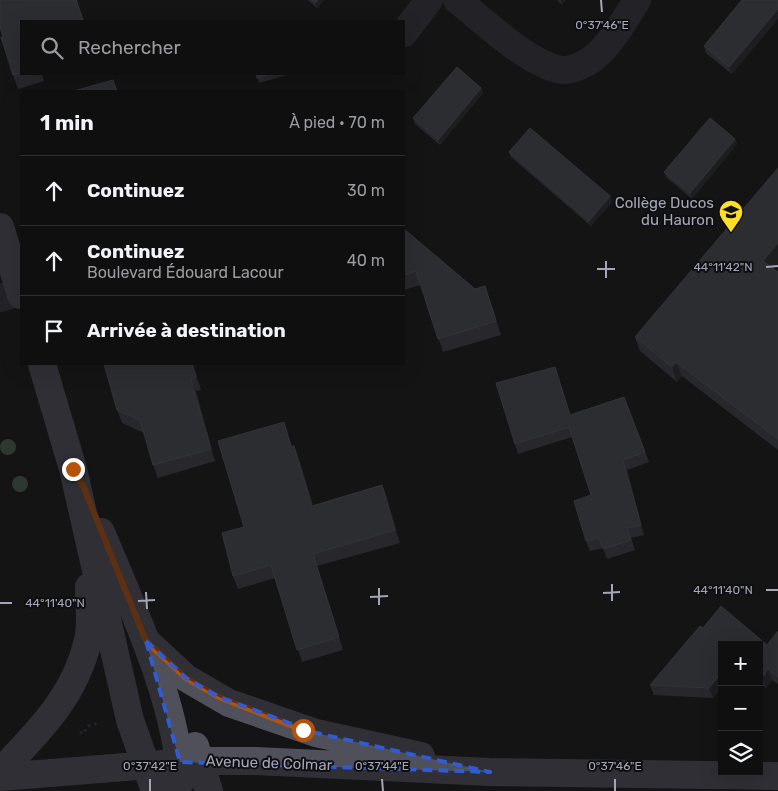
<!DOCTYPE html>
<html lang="fr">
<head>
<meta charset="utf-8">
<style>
  body { margin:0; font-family:Rubik,sans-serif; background:#181819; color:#f1f3f6 }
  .controls { position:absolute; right:15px; bottom:15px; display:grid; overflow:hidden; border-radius:0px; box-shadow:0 5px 20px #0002 }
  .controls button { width:45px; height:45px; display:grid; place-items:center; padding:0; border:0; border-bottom:1px solid #2f2f30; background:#0f0f10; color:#f1f3f6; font:25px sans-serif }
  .stop { position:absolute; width:15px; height:15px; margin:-11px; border:4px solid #b45309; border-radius:50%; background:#fff }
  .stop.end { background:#b45309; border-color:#fff; box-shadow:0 1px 5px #0008 }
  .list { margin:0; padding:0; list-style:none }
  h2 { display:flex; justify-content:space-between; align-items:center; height:65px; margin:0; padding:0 20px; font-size:21px }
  h2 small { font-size:16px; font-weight:400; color:#9b9c9f }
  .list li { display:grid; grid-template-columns:32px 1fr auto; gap:15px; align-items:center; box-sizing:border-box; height:70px; padding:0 20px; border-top:1px solid #2f2f30 }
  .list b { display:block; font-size:19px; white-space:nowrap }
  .list p { margin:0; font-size:16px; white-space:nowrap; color:#9b9c9f }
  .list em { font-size:16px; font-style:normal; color:#9b9c9f }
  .icon { flex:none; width:28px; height:28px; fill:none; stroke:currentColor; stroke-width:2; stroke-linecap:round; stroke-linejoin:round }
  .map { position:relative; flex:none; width:778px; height:791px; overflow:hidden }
  .search { position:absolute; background:#0f0f10; box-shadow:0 5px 20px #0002; left:20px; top:20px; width:385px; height:55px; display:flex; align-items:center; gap:12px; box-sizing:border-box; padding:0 18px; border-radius:0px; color:#9b9c9f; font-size:19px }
  .panel { position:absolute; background:#0f0f10; box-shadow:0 5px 20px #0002; left:20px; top:90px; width:385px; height:275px; border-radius:0px }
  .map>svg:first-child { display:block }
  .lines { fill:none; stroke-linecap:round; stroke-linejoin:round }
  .path { stroke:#3a3b42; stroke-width:3; stroke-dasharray:2.5 4; stroke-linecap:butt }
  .minor { stroke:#35343b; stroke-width:28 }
  .major { stroke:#50505b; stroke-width:28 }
  .tree { fill:#4c6452 }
  .wall { fill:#404147 }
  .shaded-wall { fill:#2a2a2e }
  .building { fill:#4a4c53; stroke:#585a63 }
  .route { stroke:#b45309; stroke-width:6 }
  .marked { fill:none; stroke:#315bd3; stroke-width:4; stroke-dasharray:10 6; stroke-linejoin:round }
  .ticks { fill:none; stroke:#a4a6b8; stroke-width:2 }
  .labels { text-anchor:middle; stroke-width:4; stroke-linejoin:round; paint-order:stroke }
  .poi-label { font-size:15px; fill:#a4a6b8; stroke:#0f0f11; text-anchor:end }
  .street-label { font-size:15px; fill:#a4a6b8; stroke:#0f0f11 }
  .ticks-label { font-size:12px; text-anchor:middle; fill:#a4a6b8; stroke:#0f0f11; stroke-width:4; stroke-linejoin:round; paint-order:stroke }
</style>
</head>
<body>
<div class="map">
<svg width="778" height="791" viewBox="0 0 778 791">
  <rect width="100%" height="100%" fill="#141416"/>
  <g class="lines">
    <path class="path" d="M80,732L83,734L88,726L98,723"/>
    <path class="minor" d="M457,0C483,20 529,65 562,70C571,71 586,64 594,58C612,42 625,20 637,0
      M404,33L429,0
      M0,298L21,292"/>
    <path class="major" d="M0,227L21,295
      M42,364L73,469L130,720L155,791
      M101,532C132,607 176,700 181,781L172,791
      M146,641L186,678L229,703L316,733L421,756
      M195,746L209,791
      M0,772C38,732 75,697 88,640C92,624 89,604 89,587
      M0,777L200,761H255L490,772L778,776"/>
  </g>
  <g class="tree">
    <circle cx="8" cy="447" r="8"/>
    <circle cx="20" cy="484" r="8"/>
  </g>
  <path class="wall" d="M0,0H77L84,21H21V74H42L44,81L18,89L13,75L3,37Z
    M308,0H324L317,8Z
    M557,0H566L562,5Z
    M742,0L732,74L706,53L704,46Z
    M256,74H290L259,83Z
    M481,88L483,93L440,145L415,124L413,118Z
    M735,139L737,144L692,199L666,177L664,172Z
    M509,152L610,196L612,202L591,226L511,157Z
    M404,229L475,289L490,300L501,335L443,352L421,285L404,290Z
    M774,269L778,272V450L682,376L677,382L640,351L635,337Z
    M193,364L201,390L196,391L215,461L158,478L153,465L144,433L122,423L117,410Z
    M558,377L570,415L624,397L649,462L627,470L644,535L631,538L635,550L607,559L603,548L590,551L586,541L591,495L572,437L518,454L515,444Z
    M288,434L292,446H294L299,459L313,506L382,485L387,498L400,543L317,566L343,650L302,662L275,578L238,589L233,576L244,527Z
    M703,628L767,645L778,631V684L772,680L766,688L759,683V645H722V687L713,698L654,695L650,685Z"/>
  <path class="shaded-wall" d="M318,0H324L317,8L315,3Z
    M561,0H566L562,5Z
    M778,9V19L732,74L729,67Z
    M481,88L483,93L440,145L438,140Z
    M735,139L737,144L692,199L690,193Z
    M610,196L612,202L591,226L589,221Z
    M778,243V264L768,275L763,261Z
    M485,286L490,300L501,335L496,321Z
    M676,362L682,376L677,382L672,367Z
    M192,364H193L201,390L196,377Z
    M191,379L196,391L215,461L211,449Z
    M294,446L299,459L317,519L312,506Z
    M623,460L627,470L644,535L641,525Z
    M382,485L387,498L400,543L395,530Z
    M768,669L772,680L766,688L762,678Z
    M722,672V687L713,698L709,688Z"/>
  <path class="building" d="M0,0H76L83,21H21V73L13,75L1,37H3L0,27Z
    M312,0H318L315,3Z
    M742,0H778V9L729,67L704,46Z
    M457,67L481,88L438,140L413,118Z
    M256,74H270L257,78Z
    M113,80L117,91H74Z
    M710,118L735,139L690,193L664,172Z
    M530,128L610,196L589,221L509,152Z
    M778,168V243L763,261L778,272V439L676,362L672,367L635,337Z
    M404,229L475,289L485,286L496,321L438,339L416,271L404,275Z
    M104,364H192L196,377L191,379L211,449L153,465L140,420L117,410Z
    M555,367L570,415L624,397L645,452L623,460L641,525L627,528L631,540L603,549L599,538L586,541L574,501L591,495L569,427L515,444L496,383Z
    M284,422L291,447L294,446L312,506L382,485L395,530L313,554L339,637L297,650L271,565L233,576L222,533L244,527L218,441Z
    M721,606L767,645L778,631V677L768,669L762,678L759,676V645H722V672L709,688L650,685L700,626L703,628Z"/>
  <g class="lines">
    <path class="route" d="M73,469L84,488L146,641L186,678L219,697L303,730"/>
  </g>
  <path d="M0 0H778V791H0ZM146,641L186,678L219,697L316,733L490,772L180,762Z" fill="#141416" fill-opacity=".55" fill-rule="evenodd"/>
  <path class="marked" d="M146,641L186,678L219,697L316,733L490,772L180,762Z"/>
  <path class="ticks" d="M601,0L602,12M606,261V278M766,267L778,266M597,269H615M612,584V601M379,588V605M766,590H778M146,592L147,609M603,593L620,592M370,597L388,596M138,601L155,600M0,603H12M150,779V791M382,779L383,791M615,779V791"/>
  <defs>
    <symbol id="school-pin" viewBox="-11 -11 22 30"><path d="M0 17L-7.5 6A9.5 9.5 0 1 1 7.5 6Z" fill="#ffdf23" stroke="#0f0f11"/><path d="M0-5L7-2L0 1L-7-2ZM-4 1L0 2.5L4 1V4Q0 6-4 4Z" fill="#111"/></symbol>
  </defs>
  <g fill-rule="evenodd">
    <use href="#school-pin" x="717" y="198" width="28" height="38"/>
  </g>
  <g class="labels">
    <g class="poi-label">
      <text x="714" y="208">Collège Ducos<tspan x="714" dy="17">du Hauron</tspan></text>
    </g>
    <g class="street-label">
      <text transform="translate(269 763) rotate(2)" y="5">Avenue de Colmar</text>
    </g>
  </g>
  <g class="ticks-label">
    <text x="602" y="29">0°37'46"E</text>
    <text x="723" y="271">44°11'42"N</text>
    <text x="723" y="594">44°11'40"N</text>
    <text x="55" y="607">44°11'40"N</text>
    <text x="150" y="770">0°37'42"E</text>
    <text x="382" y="770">0°37'44"E</text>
    <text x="615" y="770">0°37'46"E</text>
  </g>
</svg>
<div class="controls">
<button>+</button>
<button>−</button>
<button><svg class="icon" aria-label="layers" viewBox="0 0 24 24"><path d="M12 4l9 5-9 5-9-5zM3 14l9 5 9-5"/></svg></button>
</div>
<div class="stop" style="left:303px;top:730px"></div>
<div class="stop end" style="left:73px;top:469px"></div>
<div class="search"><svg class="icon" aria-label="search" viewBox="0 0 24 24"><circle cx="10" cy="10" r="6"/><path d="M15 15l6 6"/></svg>Rechercher</div>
<section class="panel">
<h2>1 min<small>À pied · 70 m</small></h2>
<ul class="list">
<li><svg class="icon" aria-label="ahead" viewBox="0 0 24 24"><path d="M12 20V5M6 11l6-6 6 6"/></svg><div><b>Continuez</b></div><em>30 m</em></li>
<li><svg class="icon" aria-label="ahead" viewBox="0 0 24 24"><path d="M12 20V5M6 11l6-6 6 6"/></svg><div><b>Continuez</b><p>Boulevard Édouard Lacour</p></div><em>40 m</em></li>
<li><svg class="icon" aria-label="arrive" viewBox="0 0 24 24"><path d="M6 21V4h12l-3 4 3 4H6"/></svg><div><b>Arrivée à destination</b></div></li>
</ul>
</section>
</div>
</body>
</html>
